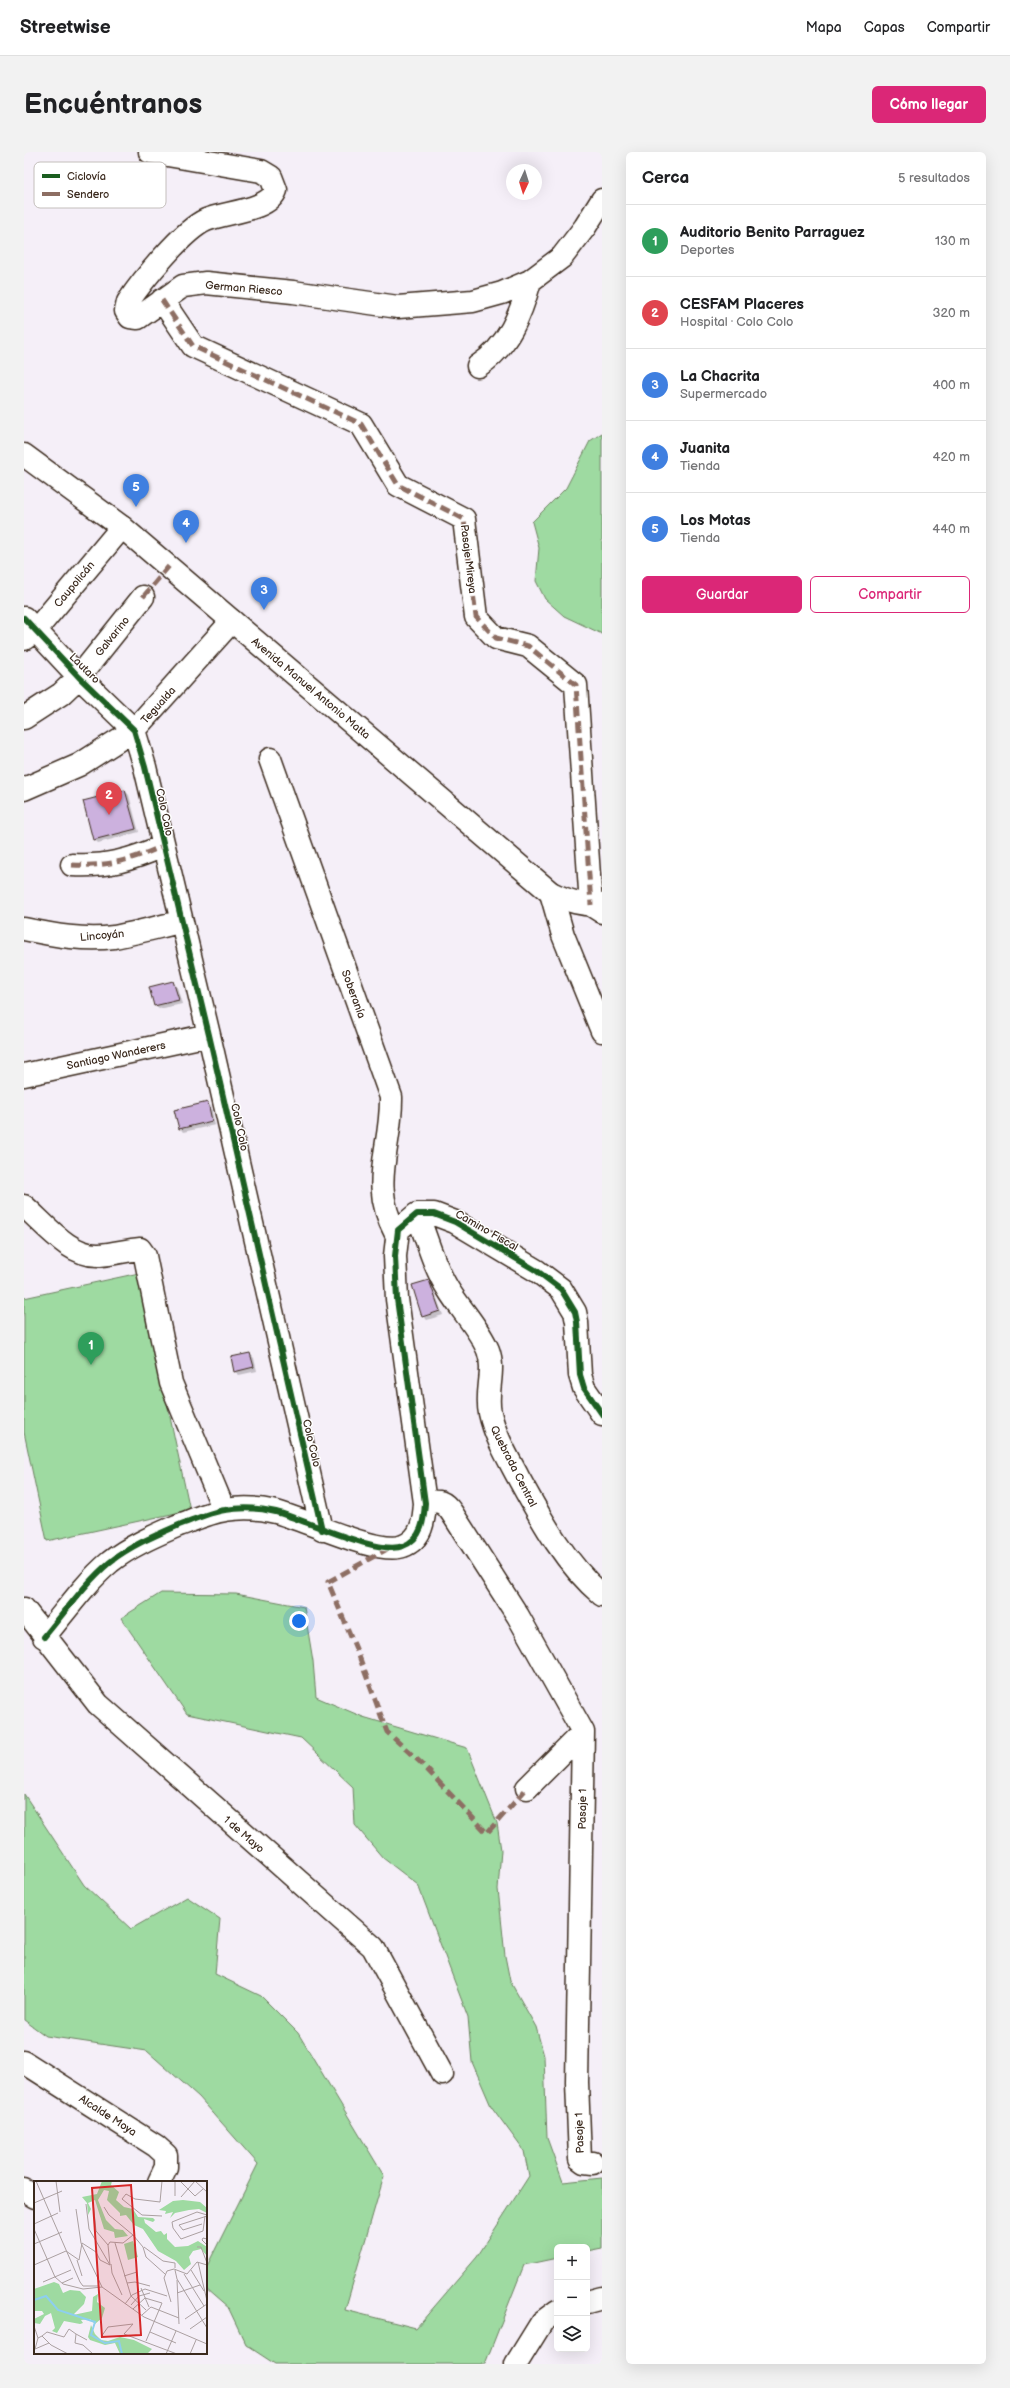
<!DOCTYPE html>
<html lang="es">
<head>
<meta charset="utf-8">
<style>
  body { margin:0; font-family:"Balsamiq Sans",sans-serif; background:#f2f2f2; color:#202124 }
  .controls { position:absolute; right:12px; bottom:12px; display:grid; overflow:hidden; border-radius:6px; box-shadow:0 4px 16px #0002 }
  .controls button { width:36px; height:36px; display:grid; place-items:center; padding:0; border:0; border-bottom:1px solid #e0e0e0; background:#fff; color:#202124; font:20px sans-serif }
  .compass { position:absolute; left:482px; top:12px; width:36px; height:36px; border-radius:50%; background:#fff; box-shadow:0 4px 16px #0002; rotate:184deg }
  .you { position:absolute; left:275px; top:1469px; width:14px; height:14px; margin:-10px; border:3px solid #fff; border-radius:50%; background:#1a73e8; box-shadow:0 0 0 6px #1a73e833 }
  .badge { display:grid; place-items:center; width:26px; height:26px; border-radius:50%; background:#db2777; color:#fff; font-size:13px; font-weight:700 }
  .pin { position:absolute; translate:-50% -33px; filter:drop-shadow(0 1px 2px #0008) }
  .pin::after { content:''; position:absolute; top:21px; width:14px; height:12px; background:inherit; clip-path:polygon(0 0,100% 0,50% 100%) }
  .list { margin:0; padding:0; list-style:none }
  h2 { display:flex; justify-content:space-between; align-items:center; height:52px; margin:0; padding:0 16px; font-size:17px }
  h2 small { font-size:13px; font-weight:400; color:#757577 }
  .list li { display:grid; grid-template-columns:26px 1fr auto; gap:12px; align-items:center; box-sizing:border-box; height:72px; padding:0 16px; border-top:1px solid #e0e0e0 }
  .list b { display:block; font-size:15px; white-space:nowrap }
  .list p { margin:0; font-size:13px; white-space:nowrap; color:#757577 }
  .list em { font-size:13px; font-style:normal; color:#757577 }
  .actions { display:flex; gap:8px; padding:12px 16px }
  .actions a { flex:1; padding:9px 0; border:1px solid #db2777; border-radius:6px; text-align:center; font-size:14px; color:#db2777 }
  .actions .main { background:#db2777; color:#fff }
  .icon { flex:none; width:22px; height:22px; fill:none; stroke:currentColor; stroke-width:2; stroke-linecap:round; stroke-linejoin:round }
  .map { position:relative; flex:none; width:578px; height:2212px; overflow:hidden; border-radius:6px }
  header { display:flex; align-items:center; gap:24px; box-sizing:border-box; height:56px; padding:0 20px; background:#fff; border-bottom:1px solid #e0e0e0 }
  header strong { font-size:19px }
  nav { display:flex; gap:22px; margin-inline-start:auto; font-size:14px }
  .intro { display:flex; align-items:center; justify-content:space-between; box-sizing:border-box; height:96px; padding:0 24px }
  h1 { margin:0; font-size:28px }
  .button { padding:10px 18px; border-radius:6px; background:#db2777; color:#fff; font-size:14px; font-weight:700 }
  main { display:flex; gap:24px; padding:0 24px }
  aside { flex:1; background:#fff; border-radius:6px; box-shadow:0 4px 16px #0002 }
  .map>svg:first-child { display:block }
  .green { fill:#9edaa1; stroke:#6c8260 }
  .shadow { fill:#0003 }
  .building { fill:#ccb1de; stroke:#3b2a1e }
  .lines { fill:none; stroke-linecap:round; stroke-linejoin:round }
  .minor-casing { stroke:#3b2a1e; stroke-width:25 }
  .major-casing { stroke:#3b2a1e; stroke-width:25 }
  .minor { stroke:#fff; stroke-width:22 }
  .major { stroke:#fff; stroke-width:22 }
  .quiet { stroke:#8d6e63; stroke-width:5; stroke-dasharray:10 5; stroke-linecap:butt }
  .cycleway-casing { stroke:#fff; stroke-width:8 }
  .cycleway { stroke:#1b5e20; stroke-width:6 }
  .labels { text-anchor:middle; stroke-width:3; stroke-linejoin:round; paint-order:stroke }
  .street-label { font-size:11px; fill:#3b2a1e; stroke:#fff }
  .inset-river { fill:none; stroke:#8dcfee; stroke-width:2 }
  .inset-road { fill:none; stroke:#aba0a1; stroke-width:1 }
  .view { fill:#d62828; fill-opacity:0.15; stroke:#d62828; stroke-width:2 }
  .inset-edge { fill:none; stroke:#3b2a1e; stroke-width:2 }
  .key { fill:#fff; stroke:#c4bfbc; stroke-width:1 }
  .key-label { font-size:11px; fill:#3b2a1e }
</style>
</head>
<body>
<header>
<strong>Streetwise</strong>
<nav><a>Mapa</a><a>Capas</a><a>Compartir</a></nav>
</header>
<div class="intro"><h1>Encuéntranos</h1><a class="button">Cómo llegar</a></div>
<main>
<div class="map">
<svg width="578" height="2212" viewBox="0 0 578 2212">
  <rect width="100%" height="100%" fill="#f5eff8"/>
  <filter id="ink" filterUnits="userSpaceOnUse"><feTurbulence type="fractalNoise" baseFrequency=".025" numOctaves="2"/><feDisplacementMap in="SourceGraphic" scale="8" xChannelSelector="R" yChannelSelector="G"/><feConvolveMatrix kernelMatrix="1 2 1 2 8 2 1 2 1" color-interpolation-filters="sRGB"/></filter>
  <g filter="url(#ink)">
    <path class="green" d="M578,281V482L540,464L521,447L512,429L515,396L508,370L542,336L566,289Z
      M115,1121L166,1358L23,1389L0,1280V1146Z
      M137,1441L212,1442L280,1455L289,1509L292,1545L339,1565L443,1596L473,1671L477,1698L474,1737L481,1804L486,1829L512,1875L520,1904L523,1986L539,2030L578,2026V2096L563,2099V2095H533V2106L500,2113L461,2212H251L222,2193L205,2157L182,2137V2116L234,2012L175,1945L123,1899L22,1884L0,1868V1642L60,1733L107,1777L163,1745L196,1767L191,1822L237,1844L274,1881L360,2024L321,2158L392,2176L453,2105L505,2024L500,1999L467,1954L448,1910L444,1865L394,1733L359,1706L331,1673L329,1635L277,1586L163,1562L97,1466Z"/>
    <path class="shadow" d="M101,639L105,643L115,680L74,691L70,687Z
      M150,831L153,835L158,852L135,857L131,854Z
      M183,951L187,955L191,973L159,980L156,976Z
      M405,1129L408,1133L419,1163L403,1168L399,1164Z
      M226,1202L230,1206L233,1219L215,1223L211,1219Z"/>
    <path class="building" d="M101,638L112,677L69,688L59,649Z
      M149,829L155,848L130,854L125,835Z
      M184,950L188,969L155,977L150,958Z
      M405,1128L416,1159L398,1165L388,1133Z
      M226,1201L230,1215L210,1220L207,1205Z"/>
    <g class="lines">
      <defs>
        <path id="minor" d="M126,0L237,19L247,25L252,38C245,59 200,60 182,68C159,78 118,129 104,150L102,159L106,165L114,166L159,134L182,131L269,140L374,155L449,149L478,141L506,129L538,105L561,75L578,48
          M138,148L169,194L337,272L374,333L440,367L452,465L472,486L504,494L552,533L567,753L578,760
          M454,214C484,195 497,162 506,129
          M0,466L55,525L110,578L121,615L185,883L298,1378
          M0,487L11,479L98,375
          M0,566L37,542L55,525L119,445
          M246,607L367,945C368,998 344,1030 372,1082
          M0,637L55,613L110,578L208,469
          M48,713C83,715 107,708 139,694
          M527,741L539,783L578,879
          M0,777C29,783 60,789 90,785C112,781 134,775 156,770
          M0,923L185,883
          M0,1054C21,1072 46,1105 76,1103C90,1102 103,1098 116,1097L121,1104L147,1231L200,1358
          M393,1062C403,1087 409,1113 424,1137C436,1157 455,1176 464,1198C472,1219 461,1240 466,1261C471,1284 483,1304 494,1325C517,1367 541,1412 578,1443
          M401,1351C415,1348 420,1349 428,1361L494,1464L559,1580L553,1930L556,2007L560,2010L569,2011
          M0,1457L74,1552L349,1795L418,1922
          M20,1485C41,1460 61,1431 86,1410C106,1394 132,1383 155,1373C169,1368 186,1360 201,1358C218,1355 236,1356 252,1360C280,1367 354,1404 379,1394C398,1387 400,1368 401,1351L373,1147L371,1104L374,1078L393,1062H410L431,1070L513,1119L537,1137L551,1160L553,1170L556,1223L560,1236L578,1262
          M503,1636L559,1580
          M0,1910L132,1994L142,2003V2015L135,2030
          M0,2038L11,2045
          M563,2150L578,2146
          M492,2212L518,2170L533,2159"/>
        <path id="major" d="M0,303L98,375L527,741C544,749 559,754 578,752"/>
      </defs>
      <use href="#minor" class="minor-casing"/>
      <use href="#major" class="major-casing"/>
      <use href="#minor" class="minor"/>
      <use href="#major" class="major"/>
      <path class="quiet" d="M138,148L169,194L337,272L374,333L440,367L452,465L472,486L504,494L552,533L567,753
        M119,445L145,414
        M48,713C83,715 107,708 139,694
        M365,1396L304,1430L335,1504L363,1580L397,1611L463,1681L503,1636"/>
      <defs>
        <path id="cycleway" d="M0,466L55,525L110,578L121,615L185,883L298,1378
          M20,1485C41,1460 61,1431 86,1410C106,1394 132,1383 155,1373C169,1368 186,1360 201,1358C218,1355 236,1356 252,1360C280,1367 354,1404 379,1394C398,1387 400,1368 401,1351L373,1147L371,1104L374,1078L393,1062H410L431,1070L513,1119L537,1137L551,1160L553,1170L556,1223L560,1236L578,1262"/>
      </defs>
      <use href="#cycleway" class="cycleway-casing"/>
      <use href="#cycleway" class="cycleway"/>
    </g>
  </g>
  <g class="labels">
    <g class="street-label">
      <text transform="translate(220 136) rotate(5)" y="4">German Riesco</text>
      <text transform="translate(445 407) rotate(83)" y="4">Pasaje Mireya</text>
      <text transform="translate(50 432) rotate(-50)" y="4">Caupolicán</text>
      <text transform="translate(88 484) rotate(-51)" y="4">Galvarino</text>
      <text transform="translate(61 516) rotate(45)" y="4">Lautaro</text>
      <text transform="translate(287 536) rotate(40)" y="4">Avenida Manuel Antonio Matta</text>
      <text transform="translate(134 553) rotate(-48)" y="4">Tegualda</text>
      <text transform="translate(141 660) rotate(78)" y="4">Colo Colo</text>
      <text transform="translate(78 783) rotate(-5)" y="4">Lincoyán</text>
      <text transform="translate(330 842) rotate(70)" y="4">Soberanía</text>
      <text transform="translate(92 903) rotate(-12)" y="4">Santiago Wanderers</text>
      <text transform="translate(216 975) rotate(78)" y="4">Colo Colo</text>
      <text transform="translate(463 1078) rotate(30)" y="4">Camino Fiscal</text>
      <text transform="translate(288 1291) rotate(77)" y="4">Colo Colo</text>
      <text transform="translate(490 1314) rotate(63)" y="4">Quebrada Central</text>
      <text transform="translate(558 1657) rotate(-89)" y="4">Pasaje 1</text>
      <text transform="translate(220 1682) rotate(41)" y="4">1 de Mayo</text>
      <text transform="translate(84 1963) rotate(33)" y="4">Alcalde Moya</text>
      <text transform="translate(555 1981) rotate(-92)" y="4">Pasaje 1</text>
    </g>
  </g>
  <g transform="translate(10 2029)">
    <rect width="173" height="173" fill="#f5eff8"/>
    <path d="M68,0H78L77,4L85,11L82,19L90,26L99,28L104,36L119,37L121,39L119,41L110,38L111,42L122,51L127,50L130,54L133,52V58L141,66L154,65L164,60L173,66V75L167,68L159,70L155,76L157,83L150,89L142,80L124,70L109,48L100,44L92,34L86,35V32L73,19L75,10L70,9L64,19L72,39L81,48L89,49L94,55L81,57L80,51L70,48L61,19L54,22L57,28L54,34L53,22L48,16L63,13ZM149,19L166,21L173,27V32L165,28L155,29L141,32L136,37L139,31L131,33L132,30L125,29L139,20ZM99,60L104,76L94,79L90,63ZM20,101L25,103L29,112L36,109L46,110L52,116L50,123L39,134L58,130L59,116L64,113L63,121L71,127L68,137L61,143L56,138L47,139L49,142L46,143L30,140L23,152L18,150L21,147L17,132L11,135L6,143L0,142V138L10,133L8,130H0V108ZM57,144L61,153L67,159L74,160L86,156L100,159L118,168L113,173H86L81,162L71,164L56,159L54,156Z" fill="#9edaa1"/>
    <path class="inset-river" d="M0,119L12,115L24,129L61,141L57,154L71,162L85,160L88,173"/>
    <path class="inset-road" d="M2,0L46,101L49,105H65M22,0L26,31M128,0L126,21L101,18L92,13L88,18L108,34L128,35M141,0V15M146,0L161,15L169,8M161,0L173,11M147,16L161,0M59,21L62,50L74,64M0,22L28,10M52,23L55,48L76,84M70,26L75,34L99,54L109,66L112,76L131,93M42,28L47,62M0,43L24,32M168,43L149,49L145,44L173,35M0,48L21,96L29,103L49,108L68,106L110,136L173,163M169,50L147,58L139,47L138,41L163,31L173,34M169,50L171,35M173,58L169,57L168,59L173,64M47,62L68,106M81,62L97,115M0,63L28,51M74,64L76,61L89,62L99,54M110,66L129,80L141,82V87M163,66H167L173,82M43,79L48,95M164,81L173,120M77,83L78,92L88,114M0,84L32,70L45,79L48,62L62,71L66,79L76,84L74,64M141,89L143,98L173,147M157,89L170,110M150,93L170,125M90,95L103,91M143,99L145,143M9,101L37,89M28,102L39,97M93,102L101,101L116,105M107,107L115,126M143,112L166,104M97,115L112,129M137,121L130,97L133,90L140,88L153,93L163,81L173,84M91,123L98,114L111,108L133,115M97,124L105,115L116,112M99,128L111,117L128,122L112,160M108,134L117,126L145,137M151,138L173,123M0,145L4,157M156,148L173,136M116,151L142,162M42,153L53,159M8,155L13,151L30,156L35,148L42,153L41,162L49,164L59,173M67,156L74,146L99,143L90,153L143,173M1,168L4,157L8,155L17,164L34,173M1,168L15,162M132,173L142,150M156,173L162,159"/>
    <path class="view" d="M97,4L107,154L68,156L58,7Z"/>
    <rect width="173" height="173" class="inset-edge"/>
  </g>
  <rect x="10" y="10" width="132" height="46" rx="6" class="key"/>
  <rect x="18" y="22" width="18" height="4" fill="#1b5e20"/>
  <rect x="18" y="40" width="18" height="4" fill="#8d6e63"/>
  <g class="key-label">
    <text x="43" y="28">Ciclovía</text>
    <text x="43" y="46">Sendero</text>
  </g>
</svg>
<div class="controls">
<button>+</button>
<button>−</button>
<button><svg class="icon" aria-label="layers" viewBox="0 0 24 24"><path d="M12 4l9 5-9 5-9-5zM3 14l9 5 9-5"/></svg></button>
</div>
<svg class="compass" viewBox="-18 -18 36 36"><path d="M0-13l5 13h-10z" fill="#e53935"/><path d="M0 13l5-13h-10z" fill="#757577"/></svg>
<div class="you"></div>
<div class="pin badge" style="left:67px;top:1213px;background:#2e9e5b">1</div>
<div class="pin badge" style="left:85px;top:663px;background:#e0444e">2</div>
<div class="pin badge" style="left:240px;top:458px;background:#3f7fe0">3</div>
<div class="pin badge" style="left:162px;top:391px;background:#3f7fe0">4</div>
<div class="pin badge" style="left:112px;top:355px;background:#3f7fe0">5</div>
</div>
<aside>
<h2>Cerca<small>5 resultados</small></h2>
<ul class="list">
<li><span class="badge" style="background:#2e9e5b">1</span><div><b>Auditorio Benito Parraguez</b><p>Deportes</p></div><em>130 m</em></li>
<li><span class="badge" style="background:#e0444e">2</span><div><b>CESFAM Placeres</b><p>Hospital · Colo Colo</p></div><em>320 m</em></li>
<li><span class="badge" style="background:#3f7fe0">3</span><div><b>La Chacrita</b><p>Supermercado</p></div><em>400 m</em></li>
<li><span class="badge" style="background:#3f7fe0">4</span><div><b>Juanita</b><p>Tienda</p></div><em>420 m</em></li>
<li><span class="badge" style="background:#3f7fe0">5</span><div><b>Los Motas</b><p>Tienda</p></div><em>440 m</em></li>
</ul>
<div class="actions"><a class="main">Guardar</a><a>Compartir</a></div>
</aside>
</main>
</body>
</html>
